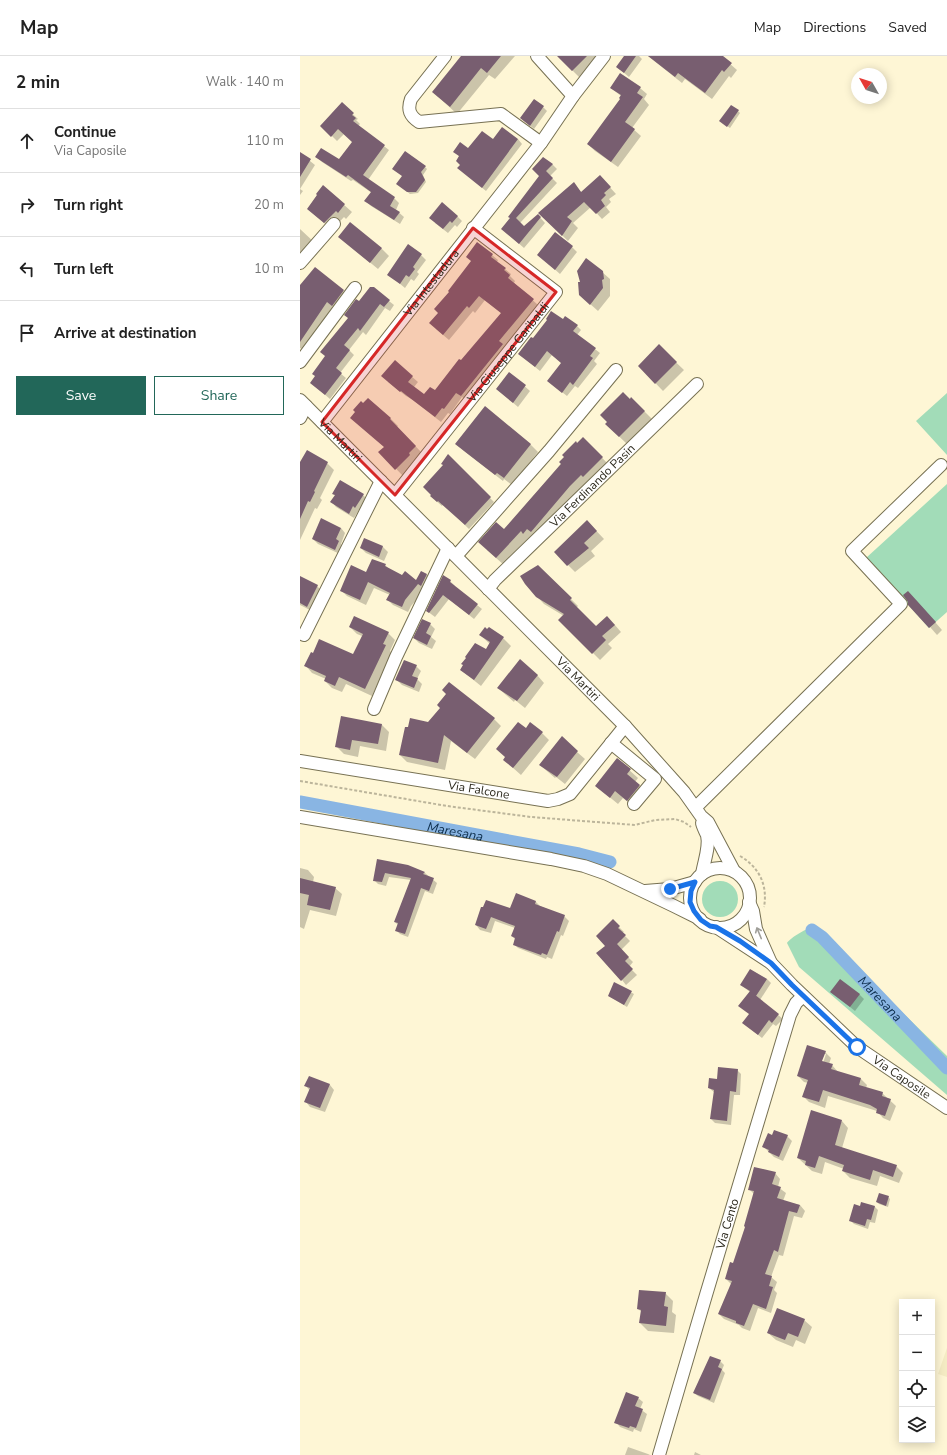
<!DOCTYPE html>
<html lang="en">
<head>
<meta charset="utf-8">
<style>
  body { margin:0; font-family:"Nunito Sans",sans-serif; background:#f2f2f2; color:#222 }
  .controls { position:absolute; right:12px; bottom:12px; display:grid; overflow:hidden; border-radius:0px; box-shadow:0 2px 10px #0003 }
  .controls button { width:36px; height:36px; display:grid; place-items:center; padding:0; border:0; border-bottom:1px solid #e0e0e0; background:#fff; color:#222; font:20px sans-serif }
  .compass { position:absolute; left:551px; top:12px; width:36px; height:36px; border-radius:50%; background:#fff; box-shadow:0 2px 10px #0003; rotate:309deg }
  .stop { position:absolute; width:12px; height:12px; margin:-9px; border:3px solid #1a73e8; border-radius:50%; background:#fff }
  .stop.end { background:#1a73e8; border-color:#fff; box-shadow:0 1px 4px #0008 }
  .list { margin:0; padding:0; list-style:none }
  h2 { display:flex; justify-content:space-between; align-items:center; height:52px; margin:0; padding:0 16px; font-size:17px }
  h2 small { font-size:13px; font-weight:400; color:#767676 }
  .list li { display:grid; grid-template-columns:26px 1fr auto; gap:12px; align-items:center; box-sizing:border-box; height:64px; padding:0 16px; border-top:1px solid #e0e0e0 }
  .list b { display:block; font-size:15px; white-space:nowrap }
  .list p { margin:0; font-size:13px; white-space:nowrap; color:#767676 }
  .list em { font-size:13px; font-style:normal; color:#767676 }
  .actions { display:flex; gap:8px; padding:12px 16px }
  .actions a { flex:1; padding:9px 0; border:1px solid #226759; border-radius:0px; text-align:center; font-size:14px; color:#226759 }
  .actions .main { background:#226759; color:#fff }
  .icon { flex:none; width:22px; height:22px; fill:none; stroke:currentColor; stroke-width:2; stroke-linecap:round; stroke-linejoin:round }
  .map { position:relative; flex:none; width:647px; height:1399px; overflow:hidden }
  header { display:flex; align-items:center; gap:24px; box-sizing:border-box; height:56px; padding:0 20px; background:#fff; border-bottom:1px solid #e0e0e0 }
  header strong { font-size:19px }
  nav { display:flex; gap:22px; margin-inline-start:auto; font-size:14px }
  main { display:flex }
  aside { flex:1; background:#fff }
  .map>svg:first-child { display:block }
  .built { fill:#f4ebc3 }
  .green { fill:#a2dcb8 }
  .shadow { fill:#0003; fill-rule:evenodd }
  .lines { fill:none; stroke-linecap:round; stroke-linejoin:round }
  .canal { stroke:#89b5e3; stroke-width:13 }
  .building { fill:#785e70 }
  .minor-casing { stroke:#777153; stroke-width:14 }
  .path { stroke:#bcb59b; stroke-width:2; stroke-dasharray:3 2; stroke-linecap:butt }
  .minor { stroke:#fff; stroke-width:12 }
  .oneway { stroke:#a09f99 }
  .route { stroke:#1a73e8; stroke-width:5 }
  .marked { fill:#d62828; fill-opacity:0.2; stroke:#d62828; stroke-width:3; stroke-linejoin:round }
  .labels { text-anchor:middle; stroke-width:4; stroke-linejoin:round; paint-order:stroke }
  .street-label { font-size:12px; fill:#2c291d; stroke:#fef6d5 }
  .water-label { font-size:13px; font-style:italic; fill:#0c2d4b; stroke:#fef6d5 }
</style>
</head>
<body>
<header>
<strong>Map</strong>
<nav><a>Map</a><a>Directions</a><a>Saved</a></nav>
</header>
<main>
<aside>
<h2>2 min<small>Walk · 140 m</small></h2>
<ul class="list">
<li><svg class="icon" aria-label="ahead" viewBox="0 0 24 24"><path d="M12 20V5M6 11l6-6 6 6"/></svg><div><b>Continue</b><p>Via Caposile</p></div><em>110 m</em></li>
<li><svg class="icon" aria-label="right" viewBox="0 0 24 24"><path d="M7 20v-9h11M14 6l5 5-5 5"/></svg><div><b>Turn right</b></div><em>20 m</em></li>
<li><svg class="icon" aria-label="left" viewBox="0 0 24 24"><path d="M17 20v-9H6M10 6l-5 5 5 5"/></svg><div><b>Turn left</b></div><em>10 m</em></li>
<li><svg class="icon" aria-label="arrive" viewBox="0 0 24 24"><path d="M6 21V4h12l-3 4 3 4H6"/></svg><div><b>Arrive at destination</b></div></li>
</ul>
<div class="actions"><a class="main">Save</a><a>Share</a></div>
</aside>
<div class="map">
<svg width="647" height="1399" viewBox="0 0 647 1399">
  <rect width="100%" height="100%" fill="#fef6d5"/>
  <path class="built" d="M647,1292V1321L638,1318Z"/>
  <path class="green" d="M647,337V399L616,365Z
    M647,428V556L629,572L566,502Z
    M402 843a18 18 0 1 1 36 0a18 18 0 1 1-36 0Z
    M514,871L518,874L647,1000V1039L499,911L487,887C490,882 508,871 514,871Z"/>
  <path class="shadow" d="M162,0H215L195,23L189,19L157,58L133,36Z
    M258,0H301L279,21Z
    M325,0H339L342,3L329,21L317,11Z
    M348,0H421L437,14L431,22L429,20L412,43L385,23L382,27Z
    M311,32H340L347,38L344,43L349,49L332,72L341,80L318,111L295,95L288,88L322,43L321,40Z
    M42,48L58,63L56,64L60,68L58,70L89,94L68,124L94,142L99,147L96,154L104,161L100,168L71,150L66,145L72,137L53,124L51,125L22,106L17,101L39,104L53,86L44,78L37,85L22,70Z
    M243,51L247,55L234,73L226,66Z
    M438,55L440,57L430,72L423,67Z
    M218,83L222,88L186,135L163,116L160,101L154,95L168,94L193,84Z
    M0,97L15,109L0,133L3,135L0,139Z
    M252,108L257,113L250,120L257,127L220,167L224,171L238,159L245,167L224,192L202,173L240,120Z
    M125,111L127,113L123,119L126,126L118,137L110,138L97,128Z
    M306,127L316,138L309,143L311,146L306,151L310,156L302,163L291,151L273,167L278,172L268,185L239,157L274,128L282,137Z
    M23,130L52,156L46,163L44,161L32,174L8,153Z
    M157,160L162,165L157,171L155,169L148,177L135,167Z
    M0,173L15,187L0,204Z
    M39,181L81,192L89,200L78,213Z
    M272,191L277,196L260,218L243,203Z
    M121,199L126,204L117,216L119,218L114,225L111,223L105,232L88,218Z
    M192,199L198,204L197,206L211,218L210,220L215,225L214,227L238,249L204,291L208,295L167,345L162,341L150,358L148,357L141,366L113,344L106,340L88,326L95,306L118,326L114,331L125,340L135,336L202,258L185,244L175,257L173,255L149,284L136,273Z
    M15,212L49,240L38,254L33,250L11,283L5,295L0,292V231Z
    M302,216L310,223V240L298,255L280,239Z
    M89,245L94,249L90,255L85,252L66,279L63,276L49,294L54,299L40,317L46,322L30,343L16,331L26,300L59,247Z
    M248,264L263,265L277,270L281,274L277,279L300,297L294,305L297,308L278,332L275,330L267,340L253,329L262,307L252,299L240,315L219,298L233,284Z
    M359,290L384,314L363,335L339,310Z
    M210,317L230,335L218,351L197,333Z
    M331,342L352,363L327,388L306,368Z
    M51,362H90L98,370L97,371L123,398L103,420L80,396L85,391Z
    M283,382L310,410L231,484L229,482L204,509L187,494Z
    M157,388H230L238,396L212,429L204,423L203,425L164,395Z
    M148,400L194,446L169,473L143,448L142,450L135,444L144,409Z
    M0,407H27L34,414L20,442L22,444L17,453L15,452L0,484Z
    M33,438L63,439L68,444L61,456L59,454L54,462L36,451L32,446L36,440Z
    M287,465L304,483L291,495L295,500L275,516L255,496Z
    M41,472L45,477L41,488L43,491L40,498L18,488L13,483Z
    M65,483L83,491L88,496L84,505L66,497L61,492Z
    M85,509L90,514L117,526L121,516L127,519L133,525L111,550L108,556L93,549L87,543L90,539L74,532L66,549L47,540L41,534L66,517Z
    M238,510L278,550L276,552L296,572L314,568L321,576L308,588L312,592L300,604L260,564L264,560L244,548L228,531Z
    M0,521L17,530L22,535L12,555L0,549Z
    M150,525L155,530V531L182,553L174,563L149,543L135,561L127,555Z
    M616,544L642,574L637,579L630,571Z
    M130,568L135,573L131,581L136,585L132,593L119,587L114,582Z
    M50,571L88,577L95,584L90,595L92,597L72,640L46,628L42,636L32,632L25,625L26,623L12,617L6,610L54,599L62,580L57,578Z
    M189,572L203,582L211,590L181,630L161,614L187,594L190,588L180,579Z
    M116,610L121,615L117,623L122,628L119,636L102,629L97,624Z
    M237,619L244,627L225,652L215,644L214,646L198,632Z
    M42,661L82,669L89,676L86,695L60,690L58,701L44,698L37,691Z
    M194,663L201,670L175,703L151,685L145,714L107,706L100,699L128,667Z
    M226,673L242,677L249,684L221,719L204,704Z
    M277,696L285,703L265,728L256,721L255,722L240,709Z
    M317,703L338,722L335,726L347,737L335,752L323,742L318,748L296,730Z
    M78,804L108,810L125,817L137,827L133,838L125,835L108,881L100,878L96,874L98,869L95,866L111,824L89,821L86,830L78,828L74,824Z
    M0,812L8,814L14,821L13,826L35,832L42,838L36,860L10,854L4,873L0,871Z
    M236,846L240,850L264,860L269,865L263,880L261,879L252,903L247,901L246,903L218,892L214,888L215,883L212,880L215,872L195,865L191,877L180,874L176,869L182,852L211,853Z
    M313,865L324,876L322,877L330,885L321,894L333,906L329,911L337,919L326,929L322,924L306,890Z
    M451,914L467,923L471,927L460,944L483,963L476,970L473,968L462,982L443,967L450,958V936L441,929Z
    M314,927L334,938L327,951L309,940Z
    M531,936L559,938L564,943L555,955Z
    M525,996L531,1002L529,1008L532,1009L538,1016L561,1023L567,1029L566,1032L582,1037L596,1050L590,1065L583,1062L577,1055L528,1040L525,1052L509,1046L503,1040L508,1027L504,1026L498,1020ZM524,998H526L522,1010L520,1009Z
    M437,1014L441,1018L440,1039H434L431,1069L415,1067L411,1063L415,1037L409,1032L418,1025Z
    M30,1029L34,1034L25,1056L10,1051L6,1046L10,1035L6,1030Z
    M542,1065L548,1072L542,1092L596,1110L603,1117L599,1127L580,1120L577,1130L550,1122L543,1115L544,1113L525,1106L522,1118L512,1115L498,1102Z
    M472,1080H487L492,1085L483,1105L474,1101L464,1091Z
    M475,1117L480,1123L478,1131L486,1137L483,1145L500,1149L505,1155L502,1162L494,1160L483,1200L479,1199L471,1221L477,1226L474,1234L477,1237L471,1257L458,1252L450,1275L442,1272L439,1269L424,1263L419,1258L432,1229L426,1223L434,1208L446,1171L454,1138L449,1133Z
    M588,1141L590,1143L588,1151L579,1148L577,1146Z
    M560,1151H575L578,1154L575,1167L570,1166L568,1173L554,1168L550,1164Z
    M365,1237L373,1245L372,1256L376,1259L374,1277L348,1275L340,1267L342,1256L338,1253Z
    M504,1264L512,1271L505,1288L496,1284L493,1291L476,1284L468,1277Z
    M420,1305L424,1309L422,1314L425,1317L414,1347L398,1340L394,1337Z
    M338,1342L343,1346L340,1353L347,1358L341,1376L334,1373L333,1376L320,1371L316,1366Z
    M328,1391L348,1398L350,1399H325Z
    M395,1396L401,1399H394Z"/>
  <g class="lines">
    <g class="canal">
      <path id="s1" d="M0,746L279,798L310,806"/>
      <path id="s2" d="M512,874L522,881L647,1012"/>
    </g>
  </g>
  <path class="building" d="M161,0H201L187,17L181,12L150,51L132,36Z
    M257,0H287L272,15Z
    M324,0H336L324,17L316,11Z
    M348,0H423L432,7L424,16L422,14L405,37L378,17L375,21Z
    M320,17L341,31L337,37L343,41L325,66L335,73L311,106L287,88L320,43L319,42L321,39L310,32Z
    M234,43L244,50L230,70L220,62Z
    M42,46L54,57L52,59L56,62L53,65L85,89L63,119L95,141L90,150L100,156L94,164L64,145L71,136L48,119L46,121L15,101L21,92L39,103L52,86L38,73L31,81L20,70Z
    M431,49L439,54L427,71L419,65Z
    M202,71L218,83L182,132L157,112L160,109L156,105L159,100L153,96L160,86L168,92L182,75L193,83Z
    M105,95L126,110L121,116L125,124L116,136H107L96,128L102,120L92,113Z
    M0,96L11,103L0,121Z
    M243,101L253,108L246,115L253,122L216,162L224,170L238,158L241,161L219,188L201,173L210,162L208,161L239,120L232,113Z
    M300,119L311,131L304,137L306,139L301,144L305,150L296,158L284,146L267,161L272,165L262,180L238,157L274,126L281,136Z
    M23,129L45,148L38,157L36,155L24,167L7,153L17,139L16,138Z
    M142,146L158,160L152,167L150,165L143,173L129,162Z
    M50,166L82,192L70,207L38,181Z
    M255,176L273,190L255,214L237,199Z
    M177,186L193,198L191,201L206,212L204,214L210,219L208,222L234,243L199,285L203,288L161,340L156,337L144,353L142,352L135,361L106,339L101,335L100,336L81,320L95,304L113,320L108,326L124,338L130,331L135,334L159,303L161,304L201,257L179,240L169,252L167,250L143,279L129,267L138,257L134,253L149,236L148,235L171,205L166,201Z
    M108,188L122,198L113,211L115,213L109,221L106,219L100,228L87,219Z
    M286,202L303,215L304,223L302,224L303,232L290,249L279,239L278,226H280L277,215Z
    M15,211L44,234L32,250L27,246L0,286V229Z
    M70,231H74L90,244L84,251L80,248L60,275L58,272L44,289L50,294L36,312L42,317L25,339L10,327L15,320L12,318L25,300L20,296L48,262L44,259L56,243L59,245Z
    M251,255L263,263L265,260L278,269L273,275L296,292L290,300L293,302L273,329L270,326L262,337L247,325L261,307L247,295L235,311L218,298L231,281L233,282L247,264L246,263Z
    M359,288L377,306L355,328L338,310Z
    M209,316L226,329L213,347L196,333Z
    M323,336L330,343L331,341L345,355L319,381L305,368L307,366L300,359Z
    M68,342L91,362L90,363L116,390L109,397L110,399L95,414L78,396L84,391L50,362L55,356L53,354L61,345L63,347Z
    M185,350L231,388L204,422L197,417L195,419L155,388Z
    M283,381L303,401L283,421L281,419L270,430L231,476L227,473L223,478L221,475L196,502L178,486L196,466L204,473L261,408L259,406L264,401L262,399L276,385L277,387Z
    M7,394L28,406L14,435L15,436L10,446L8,445L0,463V406Z
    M148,398L191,441L165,469L138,445L137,446L130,440L131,439L123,431L143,409L141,408Z
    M40,424L64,438L55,452L53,450L49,458L30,446L35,439L32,438Z
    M21,462L41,472L36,483L39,485L35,494L12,483Z
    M287,464L297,475L284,487L289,492L267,510L254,496Z
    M64,482L83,490L79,501L60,492Z
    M72,503L86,508L85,510L102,519L105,515L116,524L121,515L127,518L121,530L118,528L105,544L102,551L86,544L90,537L68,526L60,544L40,535L51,509L66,516Z
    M238,509L272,542L270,544L296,570L307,560L315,569L302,580L306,584L292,598L258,564L264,558L236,541L225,528L220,520Z
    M143,519L151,524L150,526L178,548L169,559L143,539L129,557L126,555Z
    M0,520L18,529L7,551L0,547Z
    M608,535L636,566L629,572L608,549V546L603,539Z
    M54,560L89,576L83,588L86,589L65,633L39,621L35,630L24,625L26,620L4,610L11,596L13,597L19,583L53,598L63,578L49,571Z
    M122,563L131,567L126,577L131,580L127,589L113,582Z
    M185,571L187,573L189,571L204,581L174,624L160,614L163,609L161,608L166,602L165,601L175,587L186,593L190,586L179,579Z
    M220,603L238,619L217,645L197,632Z
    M104,604L117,609L112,620L118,622L114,632L95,624Z
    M149,626L195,662L167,697L144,679L138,707L99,699L105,671H108L110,662L128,666L140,652L137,649L146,638L142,634Z
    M41,660L82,668L78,688L52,684L50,694L35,691Z
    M218,666L226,672L230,666L243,676L213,712L203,704L205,701L196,693Z
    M262,680L278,695L257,721L239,709Z
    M317,702L331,713L327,718L340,729L327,745L315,735L310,742L295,730Z
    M77,803L108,809L125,816L123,818L134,822L129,835L121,832L105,878L95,875L98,867L94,866L111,822L85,817L82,826L73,825Z
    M0,822L36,831L30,854L7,849L9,839L0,837Z
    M216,837L236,845L235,848L265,859L259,876L257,875L247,899L242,897L241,899L213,889L215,882L211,880L215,870L191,861L186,873L175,869L181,851H183L186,844L210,852Z
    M313,863L320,870L318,872L326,879L317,888L329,901L325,905L333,913L321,925L296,897L305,890L296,880Z
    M450,913L467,923L456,940L454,938L479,958L472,967L469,964L458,979L442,967L449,958L438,950L450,935L440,929Z
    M540,923L560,938L550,951L530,936Z
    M314,926L332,935L324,949L308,940Z
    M507,989L526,995L522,1005L533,1008L531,1013L561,1022L559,1029L583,1036L582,1040L591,1043L585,1060L576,1057L577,1053L570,1049L523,1034L519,1046L502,1041L508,1024L497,1020Z
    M418,1011L438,1013L436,1036L430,1035L427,1065L410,1063L414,1034L408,1032L409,1022L417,1023Z
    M9,1020L30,1028L20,1052L4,1046L10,1032L4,1030Z
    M511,1054L542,1064L535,1089L597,1109L593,1121L573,1114L570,1124L542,1115L544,1109L519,1100L515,1112L505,1109L506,1105L497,1102Z
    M474,1074L488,1079L479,1101L468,1096L469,1094L462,1091L468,1077L472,1079Z
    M454,1111L476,1116L472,1128L481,1131L477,1142L500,1149L497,1157L489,1155L478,1196L474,1194L465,1218L472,1220L469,1230L473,1231L466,1253L453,1248L444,1270L436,1267V1265L418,1258L432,1225L425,1223L430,1206L433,1207L445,1171L444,1170L454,1135L448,1134Z
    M579,1137L589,1140L586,1150L576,1146Z
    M561,1146L575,1150L571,1164L567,1163L565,1170L549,1165L554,1148L560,1150Z
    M339,1234L366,1236L364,1250L368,1251L366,1270L339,1267L341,1254L337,1253Z
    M477,1252L505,1263L498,1281L488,1277L485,1284L467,1277Z
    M410,1300L421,1304L418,1311L422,1313L410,1344L393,1337Z
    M326,1336L339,1341L335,1350L343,1353L336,1372L330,1370L329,1372L314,1367Z"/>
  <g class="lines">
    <defs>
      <g id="minor">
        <path d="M145,0L111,43C107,54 110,60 119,66L201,58L241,87"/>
        <path d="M237,0L273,40"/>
        <path d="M0,207L34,168"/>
        <path d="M0,306L55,232"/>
        <path id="s3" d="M0,344L325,670L384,736L401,760L408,766L434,815"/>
        <path d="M0,362L6,350"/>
        <path id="s4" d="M22,366L241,87L273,40L304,0"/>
        <path id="s5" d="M95,439L256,236L173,172"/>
        <path d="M156,500L249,395L316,314"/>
        <path id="s6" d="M188,533L195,524L397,328"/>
        <path d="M4,579L81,425"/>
        <path d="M74,653L96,601L148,492"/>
        <path d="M311,687L355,723L334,748"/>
        <path id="s7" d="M0,705L248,745L258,743L270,738L325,670"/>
        <path d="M396,751L601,548L552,495L641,409"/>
        <path d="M0,761L251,803L284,810L307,818L374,850L400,863"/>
        <path d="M402,767C403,771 405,775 407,779C410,791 404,805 402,818"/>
        <circle cx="420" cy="842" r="30"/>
        <path d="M345,835L370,833L395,826"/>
        <path d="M449,846L453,855L456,873L471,907"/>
        <path id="s8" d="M416,871L471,907L492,929L557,991L647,1052"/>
        <path id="s9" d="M359,1399L406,1239L490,959L496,947L503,940"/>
      </g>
    </defs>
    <use href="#minor" class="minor-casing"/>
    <path class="path" d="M0,725L147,750L231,761L335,769L355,764L375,763L384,766L391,771
      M440,800C459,811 468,829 464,851"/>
    <use href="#minor" class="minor"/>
  </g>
  <defs><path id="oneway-shaft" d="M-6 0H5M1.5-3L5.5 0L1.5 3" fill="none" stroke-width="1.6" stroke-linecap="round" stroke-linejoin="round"/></defs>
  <use class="oneway" href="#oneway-shaft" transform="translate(459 877) rotate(-112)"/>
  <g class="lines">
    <path class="route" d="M370,833L395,826L391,835L390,846L394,855L401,864L410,870L416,871L440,885L471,907L492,929L557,991"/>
  </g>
  <path class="marked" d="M173,172L256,236L95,439L22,366Z"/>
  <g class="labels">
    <g class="street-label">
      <text dy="4" stroke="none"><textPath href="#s4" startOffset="177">Via Intestadura</textPath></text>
      <text dy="4" stroke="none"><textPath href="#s5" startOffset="182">Via Giuseppe Garibaldi</textPath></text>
      <text dy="4" stroke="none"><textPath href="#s3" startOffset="57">Via Martiri</textPath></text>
      <text dy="4" stroke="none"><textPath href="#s6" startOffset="147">Via Ferdinando Pasin</textPath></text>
      <text dy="4" stroke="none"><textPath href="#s3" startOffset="394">Via Martiri</textPath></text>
      <text dy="4" stroke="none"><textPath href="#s7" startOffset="181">Via Falcone</textPath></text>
      <text dy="4" stroke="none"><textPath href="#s8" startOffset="240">Via Caposile</textPath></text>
      <text dy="4" stroke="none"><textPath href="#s9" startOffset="241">Via Cento</textPath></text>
    </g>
    <g class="water-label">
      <text dy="5" stroke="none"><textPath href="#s1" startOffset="158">Maresana</textPath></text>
      <text dy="5" stroke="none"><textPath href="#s2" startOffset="97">Maresana</textPath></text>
    </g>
  </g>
</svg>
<div class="controls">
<button>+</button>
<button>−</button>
<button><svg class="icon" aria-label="locate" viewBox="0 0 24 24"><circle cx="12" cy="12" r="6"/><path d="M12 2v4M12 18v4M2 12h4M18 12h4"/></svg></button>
<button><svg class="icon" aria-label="layers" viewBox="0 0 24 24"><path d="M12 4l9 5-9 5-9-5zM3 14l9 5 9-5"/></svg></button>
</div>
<svg class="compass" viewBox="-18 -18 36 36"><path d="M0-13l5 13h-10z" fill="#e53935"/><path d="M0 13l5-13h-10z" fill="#767676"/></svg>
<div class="stop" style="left:557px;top:991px"></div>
<div class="stop end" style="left:370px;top:833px"></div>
</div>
</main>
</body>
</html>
